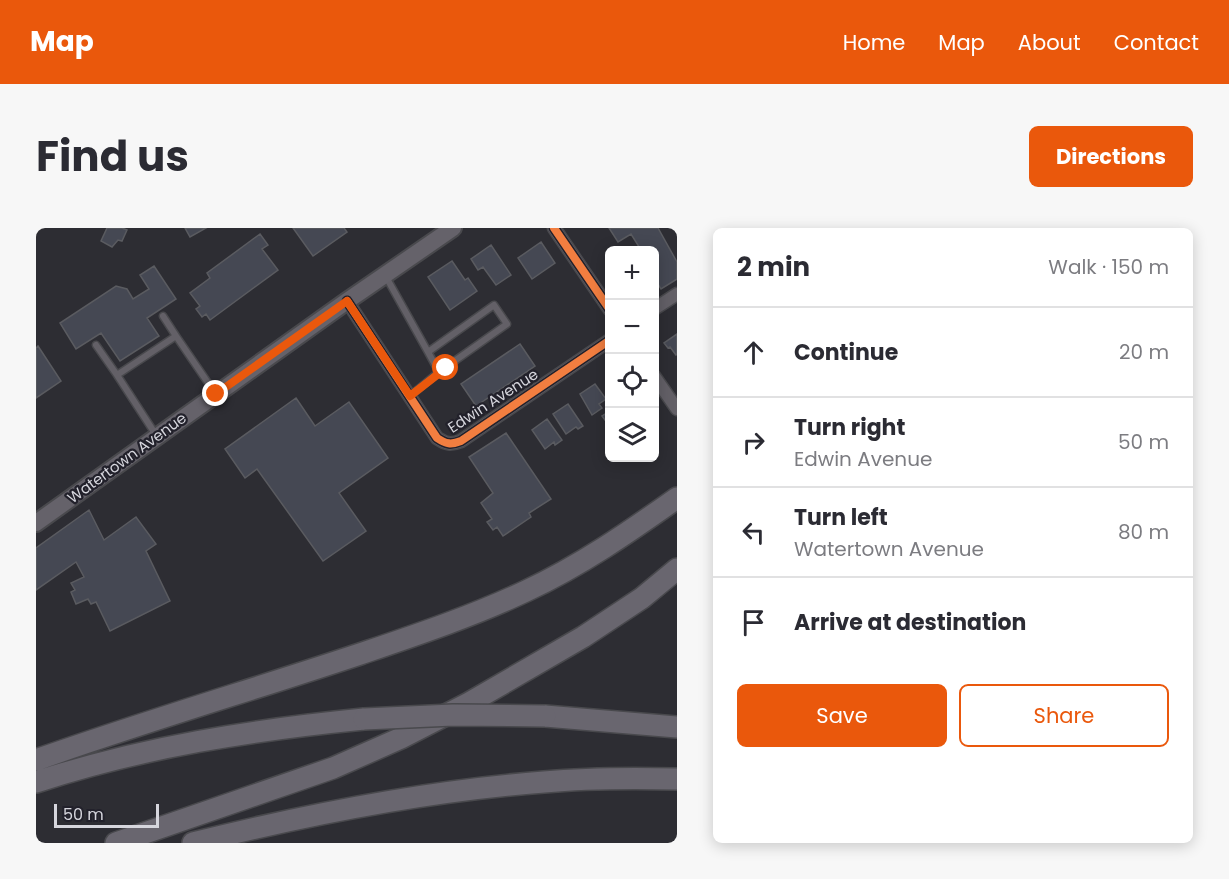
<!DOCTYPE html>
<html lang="en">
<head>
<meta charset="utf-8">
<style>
  body { margin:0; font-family:Poppins,sans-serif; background:#f7f7f7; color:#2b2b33 }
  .controls { position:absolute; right:18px; top:18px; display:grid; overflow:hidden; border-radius:9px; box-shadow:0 3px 15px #0003 }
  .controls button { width:54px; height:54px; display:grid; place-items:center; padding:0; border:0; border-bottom:2px solid #e1e1e2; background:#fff; color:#2b2b33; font:30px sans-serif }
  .scale { position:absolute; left:18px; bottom:15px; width:105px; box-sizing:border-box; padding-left:6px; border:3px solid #d6d6dd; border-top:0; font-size:16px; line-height:21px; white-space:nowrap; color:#d6d6dd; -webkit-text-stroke:4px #22212b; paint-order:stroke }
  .stop { position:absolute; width:18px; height:18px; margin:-14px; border:4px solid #ea580c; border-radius:50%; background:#fff }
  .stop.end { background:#ea580c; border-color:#fff; box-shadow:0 2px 6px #0008 }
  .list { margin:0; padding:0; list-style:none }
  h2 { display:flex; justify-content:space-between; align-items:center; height:78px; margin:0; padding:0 24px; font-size:26px }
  h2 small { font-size:20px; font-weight:400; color:#7c7c81 }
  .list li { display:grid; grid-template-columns:39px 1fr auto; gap:18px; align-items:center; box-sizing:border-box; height:90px; padding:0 24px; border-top:2px solid #e1e1e2 }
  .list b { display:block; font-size:22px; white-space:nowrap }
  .list p { margin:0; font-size:20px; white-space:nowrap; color:#7c7c81 }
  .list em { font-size:20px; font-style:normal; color:#7c7c81 }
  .actions { display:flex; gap:12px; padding:18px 24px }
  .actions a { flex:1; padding:14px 0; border:2px solid #ea580c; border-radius:9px; text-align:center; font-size:21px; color:#ea580c }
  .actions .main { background:#ea580c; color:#fff }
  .icon { flex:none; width:33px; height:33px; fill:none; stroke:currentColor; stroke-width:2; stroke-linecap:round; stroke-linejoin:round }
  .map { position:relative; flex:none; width:641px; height:615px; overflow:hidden; border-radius:9px }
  header { display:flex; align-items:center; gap:36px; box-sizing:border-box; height:84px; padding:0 30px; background:#ea580c; color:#fff }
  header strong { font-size:28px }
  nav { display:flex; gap:33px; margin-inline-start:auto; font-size:21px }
  .intro { display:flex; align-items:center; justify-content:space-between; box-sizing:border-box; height:144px; padding:0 36px }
  h1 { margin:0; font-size:42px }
  .button { padding:15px 27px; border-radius:9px; background:#ea580c; color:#fff; font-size:21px; font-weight:700 }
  main { display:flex; gap:36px; padding:0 36px }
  aside { flex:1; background:#fff; border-radius:9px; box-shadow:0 3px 15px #0003 }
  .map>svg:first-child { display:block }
  .building { fill:#454853; stroke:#5a5b60; stroke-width:1.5 }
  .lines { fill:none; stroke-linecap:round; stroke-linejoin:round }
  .service-casing { stroke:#49494d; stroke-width:9 }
  .minor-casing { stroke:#49494d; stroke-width:15 }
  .secondary-casing { stroke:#49494d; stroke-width:20 }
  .motorway-casing { stroke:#49494d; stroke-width:24 }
  .service { stroke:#636067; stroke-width:6 }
  .minor { stroke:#636067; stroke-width:12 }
  .secondary { stroke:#65626a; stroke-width:16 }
  .motorway { stroke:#69666f; stroke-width:21 }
  .motorway-bridge-casing { stroke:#49494d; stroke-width:24; stroke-linecap:butt }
  .motorway-bridge { stroke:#69666f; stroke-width:21 }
  .cycleway-casing { stroke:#22212b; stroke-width:11 }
  .cycleway { stroke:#f27e40; stroke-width:8 }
  .route { stroke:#ea580c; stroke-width:8 }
  .labels { text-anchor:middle; stroke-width:4.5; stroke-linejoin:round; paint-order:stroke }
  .street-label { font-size:15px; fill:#d6d6dd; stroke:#22212b }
</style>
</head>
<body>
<header>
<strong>Map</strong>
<nav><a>Home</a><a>Map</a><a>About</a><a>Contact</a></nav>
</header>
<div class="intro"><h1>Find us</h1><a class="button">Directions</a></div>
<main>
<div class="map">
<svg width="641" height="615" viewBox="0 0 641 615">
  <rect width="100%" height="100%" fill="#2d2d33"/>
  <path class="building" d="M71,0H86L91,2L86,13L82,12L76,19L65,13Z
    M149,0H170L154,9Z
    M257,0H308L311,4L277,28Z
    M573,0H622L641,34V51L625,61L618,50V22H605L595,6L582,14Z
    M224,6L232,17L226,21L242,42L174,92L170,86L166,89L160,81L164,78L154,65L174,50L171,45Z
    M505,14L519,35L496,51L482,30Z
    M455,17L475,47L460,57L447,39L442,42L435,31Z
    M416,33L429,52L432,50L441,63L414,82L392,49Z
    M118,38L140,71L111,90L123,108L84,133L65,105L40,121L24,95L80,58L91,61L97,71L113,61L104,47Z
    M641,106V126L640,127L634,119L632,120L628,115Z
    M484,116L499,138L440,178L425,156Z
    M2,118L25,153L0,170V120Z
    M559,156L570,171L563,176L566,180L556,187L544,166Z
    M260,170L279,198L313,174L352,230L303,265L330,303L287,333L221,241L209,250L189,221Z
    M532,176L547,198L542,201L540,199L530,206L517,186Z
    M574,183V195L572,196L566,188Z
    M511,191L526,212L519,217L518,214L509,221L496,202Z
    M470,205L515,271L493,285L495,289L467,308L461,299L457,302L451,294L456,291L445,275L457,265L433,229Z
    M53,282L68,312L100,289L120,316L110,323L134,373L74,403L60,374L55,376L52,371L40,376L35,364L39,362L35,355L48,349L40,334L0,362V320Z"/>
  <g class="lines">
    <defs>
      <path id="service" d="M349,47L392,124L458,77L471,96L403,144L374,168
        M127,88L140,108
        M60,117L81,147
        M392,124L403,144
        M120,207L81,147L140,108L179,165"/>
      <path id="minor" d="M518,0L574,82
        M311,73L401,210C410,216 415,217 425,213L574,112
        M618,81L641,66
        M618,148L641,181"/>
      <path id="secondary" d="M0,295L311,73L417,0"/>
      <path id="motorway" d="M509,488L641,499
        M0,532C107,494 216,462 324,426C380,407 437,388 490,363C544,338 593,304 641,270
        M0,554C107,519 216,502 328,491
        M80,615L297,540L365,510L433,475L547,409L606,370L641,341
        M157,615C273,586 389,563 508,554C552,550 597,550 641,551"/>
    </defs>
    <use href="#service" class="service-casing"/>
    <use href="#minor" class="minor-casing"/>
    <use href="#secondary" class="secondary-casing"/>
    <use href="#motorway" class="motorway-casing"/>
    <use href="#service" class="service"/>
    <use href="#minor" class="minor"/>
    <use href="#secondary" class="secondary"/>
    <use href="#motorway" class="motorway"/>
    <defs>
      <path id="motorway-bridge" d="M328,491L417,487L509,488"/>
    </defs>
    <use href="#motorway-bridge" class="motorway-bridge-casing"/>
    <use href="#motorway-bridge" class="motorway-bridge"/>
    <defs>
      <path id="cycleway" d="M518,0L574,82
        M311,73L401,210C410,216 415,217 425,213L574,112"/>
    </defs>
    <use href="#cycleway" class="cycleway-casing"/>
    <use href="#cycleway" class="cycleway"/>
  </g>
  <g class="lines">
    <path class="route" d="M180,166L311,73L374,168L410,140"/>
  </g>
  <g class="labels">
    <g class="street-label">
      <text transform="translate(457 173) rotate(-33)" y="5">Edwin Avenue</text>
      <text transform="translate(91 230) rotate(-36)" y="5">Watertown Avenue</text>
    </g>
  </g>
</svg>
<div class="controls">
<button>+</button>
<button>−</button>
<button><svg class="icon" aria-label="locate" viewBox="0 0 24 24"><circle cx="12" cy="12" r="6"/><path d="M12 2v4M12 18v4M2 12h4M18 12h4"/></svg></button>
<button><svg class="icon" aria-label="layers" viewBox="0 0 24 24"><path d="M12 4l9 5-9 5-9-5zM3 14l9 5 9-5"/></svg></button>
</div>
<div class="scale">50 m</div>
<div class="stop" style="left:410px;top:140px"></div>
<div class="stop end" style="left:180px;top:166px"></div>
</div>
<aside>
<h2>2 min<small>Walk · 150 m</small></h2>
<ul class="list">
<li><svg class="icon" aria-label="ahead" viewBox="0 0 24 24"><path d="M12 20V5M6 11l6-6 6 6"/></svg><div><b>Continue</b></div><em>20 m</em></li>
<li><svg class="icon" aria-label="right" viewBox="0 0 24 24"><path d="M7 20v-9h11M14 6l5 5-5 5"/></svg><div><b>Turn right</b><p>Edwin Avenue</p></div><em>50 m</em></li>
<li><svg class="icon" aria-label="left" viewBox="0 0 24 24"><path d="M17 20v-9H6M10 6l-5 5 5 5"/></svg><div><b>Turn left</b><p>Watertown Avenue</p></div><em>80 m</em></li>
<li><svg class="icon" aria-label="arrive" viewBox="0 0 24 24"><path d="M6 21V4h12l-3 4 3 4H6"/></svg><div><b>Arrive at destination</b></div></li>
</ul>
<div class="actions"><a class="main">Save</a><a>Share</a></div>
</aside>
</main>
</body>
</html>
